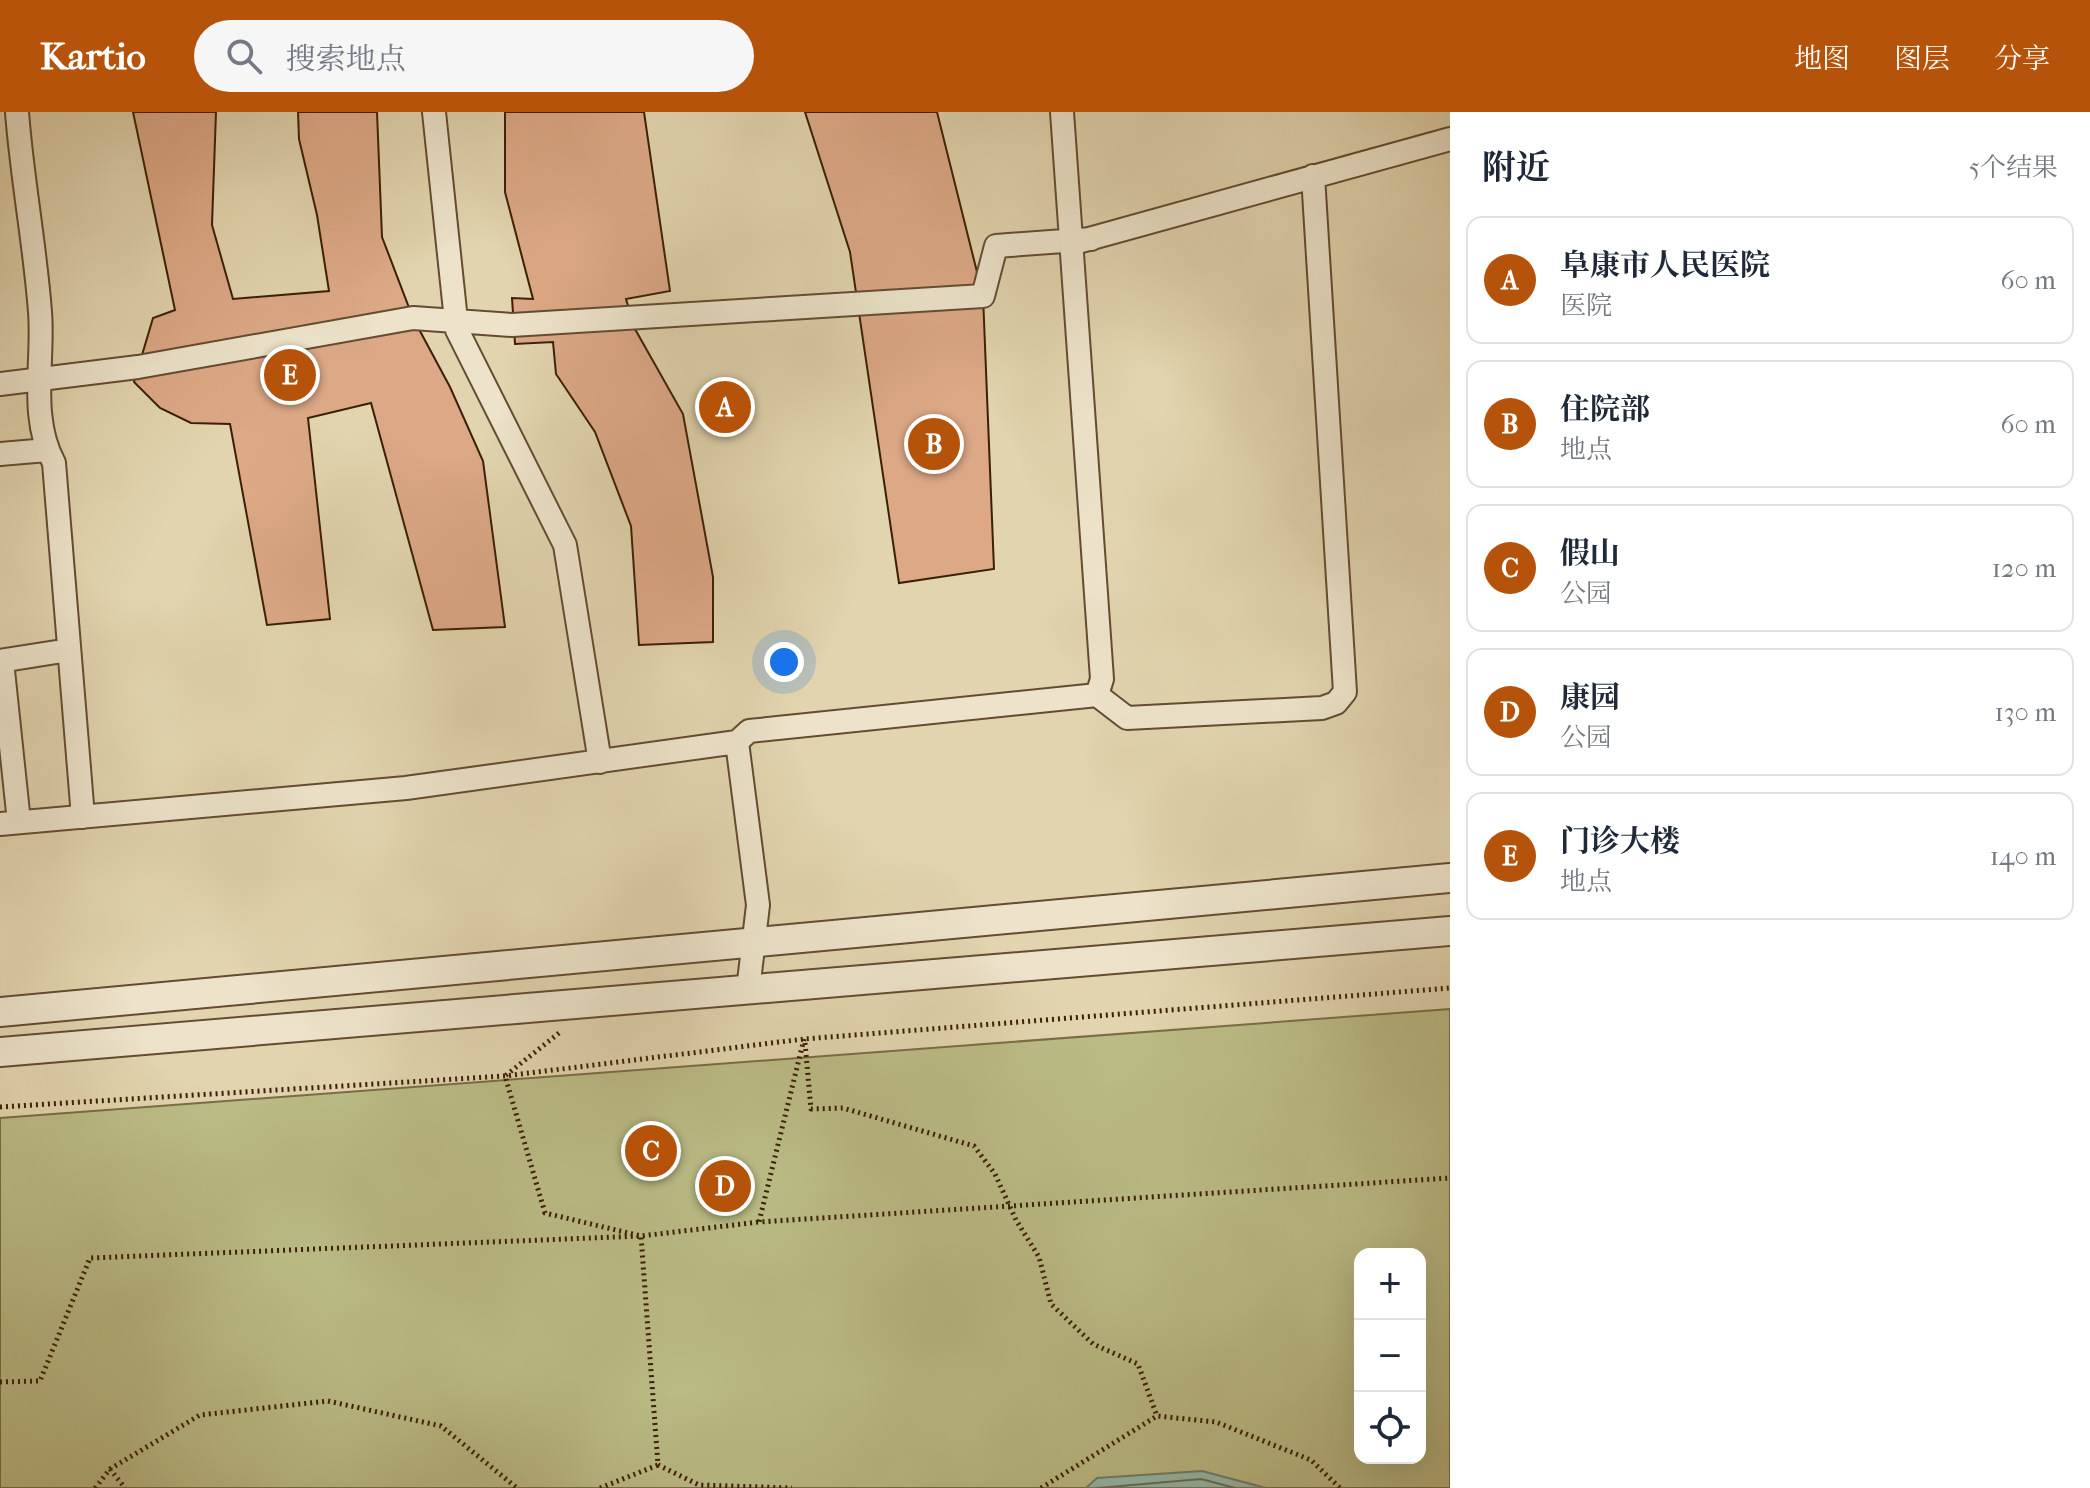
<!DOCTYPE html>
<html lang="zh">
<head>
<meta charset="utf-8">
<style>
  body { margin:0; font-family:"IM FELL French Canon","Noto Serif SC",serif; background:#f6f6f7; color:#1f2937 }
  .controls { position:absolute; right:24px; bottom:24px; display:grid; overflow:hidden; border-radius:16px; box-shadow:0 8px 32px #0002 }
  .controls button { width:72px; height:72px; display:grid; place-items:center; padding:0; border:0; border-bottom:2px solid #e0e1e3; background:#fff; color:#1f2937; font:40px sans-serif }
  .you { position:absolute; left:784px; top:550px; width:28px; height:28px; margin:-20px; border:6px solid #fff; border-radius:50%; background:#1a73e8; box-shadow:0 0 0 12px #1a73e833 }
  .badge { display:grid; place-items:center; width:52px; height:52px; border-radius:50%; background:#b45309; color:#fff; font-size:26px; font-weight:700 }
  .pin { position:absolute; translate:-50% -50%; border:4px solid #fff; box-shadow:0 2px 8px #0006 }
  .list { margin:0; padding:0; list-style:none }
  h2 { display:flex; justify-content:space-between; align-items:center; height:104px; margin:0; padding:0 32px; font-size:34px }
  h2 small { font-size:26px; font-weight:400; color:#747a83 }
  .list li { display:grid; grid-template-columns:52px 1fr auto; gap:24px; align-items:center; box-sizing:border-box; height:128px; margin:0 16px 16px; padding:0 16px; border:2px solid #e0e1e3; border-radius:16px }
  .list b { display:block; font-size:30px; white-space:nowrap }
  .list p { margin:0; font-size:26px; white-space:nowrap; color:#747a83 }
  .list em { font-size:26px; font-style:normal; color:#747a83 }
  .icon { flex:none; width:44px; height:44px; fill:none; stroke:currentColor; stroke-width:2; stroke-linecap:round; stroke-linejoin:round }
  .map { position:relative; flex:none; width:1450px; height:1376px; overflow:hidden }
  header { display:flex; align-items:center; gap:48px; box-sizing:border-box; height:112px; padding:0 40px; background:#b45309; color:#fff }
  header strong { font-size:38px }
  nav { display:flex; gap:44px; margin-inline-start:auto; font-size:28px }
  .search { width:560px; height:72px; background:#f6f6f7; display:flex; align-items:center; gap:20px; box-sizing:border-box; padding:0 28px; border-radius:44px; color:#747a83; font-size:30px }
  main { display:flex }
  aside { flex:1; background:#fff }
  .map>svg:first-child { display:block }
  .green { fill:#babb85; stroke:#7a6d46; stroke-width:2; fill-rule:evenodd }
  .water { fill:#95b8a8; stroke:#717b67; stroke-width:2 }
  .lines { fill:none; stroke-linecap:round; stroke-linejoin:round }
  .shore { stroke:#686c57; stroke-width:2 }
  .building { fill:#dca886; stroke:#3b1f06; stroke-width:2 }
  .minor-casing { stroke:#644c30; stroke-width:26 }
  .tertiary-casing { stroke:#644c30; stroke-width:32 }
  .path { stroke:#3b1f06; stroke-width:5; stroke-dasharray:2 4; stroke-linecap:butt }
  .minor { stroke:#ece3ca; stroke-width:22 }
  .tertiary { stroke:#ece3ca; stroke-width:28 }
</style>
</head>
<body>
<header>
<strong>Kartio</strong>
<div class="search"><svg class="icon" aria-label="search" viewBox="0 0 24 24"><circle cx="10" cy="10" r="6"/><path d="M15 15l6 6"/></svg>搜索地点</div>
<nav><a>地图</a><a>图层</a><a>分享</a></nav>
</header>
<main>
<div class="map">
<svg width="1450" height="1376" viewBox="0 0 1450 1376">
  <rect width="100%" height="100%" fill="#e1d4ae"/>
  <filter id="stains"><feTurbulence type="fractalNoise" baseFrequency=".0025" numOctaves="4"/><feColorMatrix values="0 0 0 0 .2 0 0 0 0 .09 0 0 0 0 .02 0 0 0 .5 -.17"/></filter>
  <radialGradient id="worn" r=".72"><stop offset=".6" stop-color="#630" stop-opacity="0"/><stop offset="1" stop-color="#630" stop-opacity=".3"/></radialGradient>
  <path class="green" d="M1450,897V1376H0V1006ZM1360,1142H1420V1346H1360Z"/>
  <path class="water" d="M1202,1359L1266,1376H1086L1097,1366Z"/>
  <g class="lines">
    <path class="shore" d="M1098,1376L1201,1367L1235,1376"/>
  </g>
  <path class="building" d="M133,0H216L212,113L233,187L329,179L317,103L299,27L298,0H377L382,125L413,206L450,275L483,349L505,515L433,518L371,291L308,306L330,507L267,513L230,312L191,311L160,296L134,270L153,206L175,198Z
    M505,0H644L670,179L626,187L635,217L683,302L713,465V530L639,533L631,414L595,320L556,262L553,230L515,232L512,186L533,187L505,80Z
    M805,0H937L983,184L994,457L899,471L850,140Z"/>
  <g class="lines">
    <defs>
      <path id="minor" d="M17,0C22,67 35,133 40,200C44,249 29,305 54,351L83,705
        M434,0L457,218L565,433L600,650
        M1062,0L1102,567L1097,583
        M1078,130L1450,27
        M0,272L138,255L413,206L512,213L983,184L996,134L1091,127
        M0,342L47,338
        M0,549L69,538
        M2,549L19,710
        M737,630L758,793L748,878
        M0,712L406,676L737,630L749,619L1097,583L1127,606L1322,596L1336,591L1345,580L1313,64"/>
      <path id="tertiary" d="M0,900L1450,766
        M0,940L1450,819"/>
    </defs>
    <use href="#minor" class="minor-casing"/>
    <use href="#tertiary" class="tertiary-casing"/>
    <path class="path" d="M559,921L505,964L545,1101L641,1124L658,1353L699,1373L792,1376
      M804,927L759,1110L1450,1066
      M805,931L811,997L843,996L974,1034L995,1062L1016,1108L1039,1145L1051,1192L1093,1232L1138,1252L1157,1304
      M0,995L505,964L804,927L1450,876
      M0,1270L40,1269L90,1146L641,1124L759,1110
      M110,1357L125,1376
      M95,1376L110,1357L200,1303L328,1289L441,1314L517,1376
      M600,1376L658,1353
      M1041,1376L1157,1304L1216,1310L1311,1348L1340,1376"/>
    <use href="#minor" class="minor"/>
    <use href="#tertiary" class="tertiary"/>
  </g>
  <rect width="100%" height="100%" filter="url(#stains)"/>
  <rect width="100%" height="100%" fill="url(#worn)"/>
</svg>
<div class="controls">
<button>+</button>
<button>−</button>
<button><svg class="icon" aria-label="locate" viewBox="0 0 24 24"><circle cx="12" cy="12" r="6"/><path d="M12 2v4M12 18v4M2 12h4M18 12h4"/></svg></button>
</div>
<div class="you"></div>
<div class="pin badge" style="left:725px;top:295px">A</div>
<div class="pin badge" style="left:934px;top:332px">B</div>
<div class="pin badge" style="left:651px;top:1039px">C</div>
<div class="pin badge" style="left:725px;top:1074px">D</div>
<div class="pin badge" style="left:290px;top:263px">E</div>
</div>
<aside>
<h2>附近<small>5个结果</small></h2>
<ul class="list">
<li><span class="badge">A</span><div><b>阜康市人民医院</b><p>医院</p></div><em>60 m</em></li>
<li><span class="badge">B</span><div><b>住院部</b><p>地点</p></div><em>60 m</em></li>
<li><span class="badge">C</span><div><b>假山</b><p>公园</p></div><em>120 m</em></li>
<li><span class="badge">D</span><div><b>康园</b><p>公园</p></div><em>130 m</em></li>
<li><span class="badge">E</span><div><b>门诊大楼</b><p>地点</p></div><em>140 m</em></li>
</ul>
</aside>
</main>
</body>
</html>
